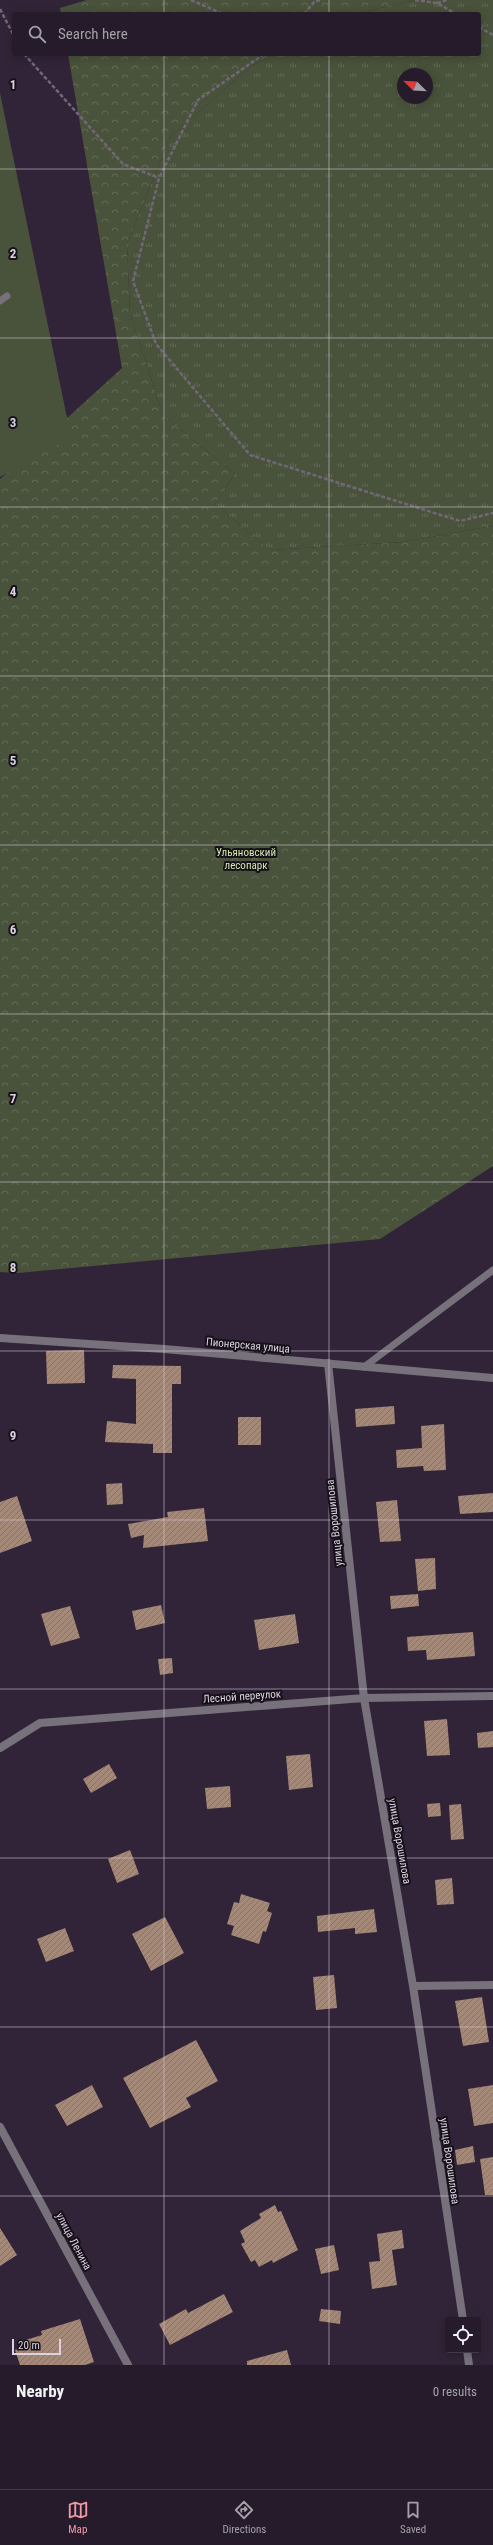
<!DOCTYPE html>
<html lang="en">
<head>
<meta charset="utf-8">
<style>
  body { margin:0; font-family:"Roboto Condensed",sans-serif; background:#312836; color:#f1f3f6 }
  .controls { position:absolute; right:12px; bottom:12px; display:grid; overflow:hidden; border-radius:4px; box-shadow:0 2px 10px #0003 }
  .controls button { width:36px; height:36px; display:grid; place-items:center; padding:0; border:0; border-bottom:1px solid #423947; background:#251b2a; color:#f1f3f6; font:20px sans-serif }
  .compass { position:absolute; left:397px; top:68px; width:36px; height:36px; border-radius:50%; background:#251b2a; box-shadow:0 2px 10px #0003; rotate:294deg }
  .scale { position:absolute; left:12px; bottom:10px; width:49px; box-sizing:border-box; padding-left:4px; border:2px solid #dad2df; border-top:0; font-size:11px; line-height:14px; white-space:nowrap; color:#dad2df; -webkit-text-stroke:3px #161019; paint-order:stroke }
  .list { margin:0; padding:0; list-style:none }
  h2 { display:flex; justify-content:space-between; align-items:center; height:52px; margin:0; padding:0 16px; font-size:17px }
  h2 small { font-size:13px; font-weight:400; color:#a3a1a8 }
  .icon { flex:none; width:22px; height:22px; fill:none; stroke:currentColor; stroke-width:2; stroke-linecap:round; stroke-linejoin:round }
  .map { position:relative; flex:none; width:493px; height:2365px; overflow:hidden }
  .search { position:absolute; background:#251b2a; box-shadow:0 2px 10px #0003; left:12px; right:12px; top:12px; height:44px; display:flex; align-items:center; gap:10px; box-sizing:border-box; padding:0 14px; border-radius:4px; color:#a3a1a8; font-size:15px }
  .sheet { height:124px; background:#251b2a }
  nav { display:flex; justify-content:space-around; align-items:center; box-sizing:border-box; height:56px; border-top:1px solid #423947; background:#251b2a; font-size:11px; color:#a3a1a8 }
  nav a { display:grid; justify-items:center; gap:2px }
  nav .on { color:#f39aa9 }
  .map>svg:first-child { display:block }
  .grass { fill:url(#grass-tufts); fill-rule:evenodd }
  .forest { fill:url(#forest-crowns) }
  .garden { fill:#49533b }
  .building { fill:url(#building-hatch) }
  .lines { fill:none; stroke-linecap:round; stroke-linejoin:round }
  .path { stroke:#726778; stroke-width:2.5; stroke-dasharray:4 2; stroke-linecap:butt }
  .service { stroke:#77717c; stroke-width:7 }
  .minor { stroke:#77717c; stroke-width:8 }
  .tertiary { stroke:#77717c; stroke-width:8 }
  .grid { fill:none; stroke:#dad2df; stroke-width:1; stroke-opacity:0.55 }
  .labels { text-anchor:middle; stroke-width:4; stroke-linejoin:round; paint-order:stroke }
  .park-label { font-size:11px; fill:#d0eaac; stroke:#161019 }
  .street-label { font-size:11px; fill:#dad2df; stroke:#161019 }
  .grid-label { font-size:13px; text-anchor:middle; font-weight:bold; fill:#dad2df; stroke:#161019; stroke-width:4; stroke-linejoin:round; paint-order:stroke }
</style>
</head>
<body>
<div class="map">
<svg width="493" height="2365" viewBox="0 0 493 2365">
  <defs>
    <pattern id="grass-tufts" width="24" height="20" patternUnits="userSpaceOnUse"><rect width="24" height="20" fill="#49533b"/><path d="M3 7l-1-3M5 7V3M7 7l1-3M15 17l-1-3M17 17v-4M19 17l1-3" fill="none" stroke="#636b57"/></pattern>
    <pattern id="forest-crowns" width="20" height="18" patternUnits="userSpaceOnUse"><rect width="20" height="18" fill="#49533b"/><path d="M2 6a3 3 0 1 1 6 0M12 15a3 3 0 1 1 6 0" fill="none" stroke="#636b57"/></pattern>
    <pattern id="building-hatch" width="6" height="6" patternUnits="userSpaceOnUse"><rect width="6" height="6" fill="#a48878"/><path d="M-1 1l2-2M0 6l6-6M5 7l2-2" fill="none" stroke="#867268"/></pattern>
  </defs>
  <rect width="100%" height="100%" fill="#312438"/>
  <path class="grass" d="M416,0H493V526L403,542L270,550L215,504L235,474L163,415L130,314L127,244L170,137L251,66L275,54H479V14H354ZM403,74H427V98H403Z"/>
  <path class="forest" d="M87,0H416L354,14H61L60,8Z
    M68,54H275L251,66L170,137L127,244L130,314L163,415L235,474L215,504L270,550L403,542L493,526V1166L380,1239L18,1273L0,1272V479L122,368Z"/>
  <path class="garden" d="M0,93L71,437L0,477Z"/>
  <path class="building" d="M84,1350L85,1383L47,1384L46,1351Z
    M113,1365L181,1366V1384H172V1453H153V1444L105,1442L107,1421L136,1424V1379L112,1378Z
    M394,1406L395,1424L356,1427L355,1409Z
    M238,1417H261V1445H238Z
    M444,1424L446,1470L424,1471L423,1466L397,1468L396,1450L422,1448L421,1426Z
    M122,1483L123,1504L107,1505L106,1484Z
    M493,1493V1512L460,1514L458,1496Z
    M17,1496L32,1541L0,1553V1502Z
    M397,1500L401,1541L380,1542L376,1502Z
    M204,1508L208,1541L143,1548L144,1535L131,1538L128,1524L168,1517L167,1512Z
    M435,1558L436,1589L418,1591L415,1559Z
    M418,1594L419,1606L391,1609L390,1596Z
    M161,1605L165,1623L136,1630L132,1611Z
    M70,1606L80,1638L51,1646L41,1614Z
    M295,1614L299,1643L259,1650L254,1620Z
    M473,1632L475,1656L427,1660L426,1650L408,1651L407,1637Z
    M172,1658L173,1673L160,1675L158,1659Z
    M447,1719L450,1755L427,1756L424,1721Z
    M493,1731V1747L478,1748L477,1733Z
    M310,1754L313,1787L289,1790L286,1756Z
    M109,1764L117,1778L91,1793L83,1779Z
    M230,1786L231,1807L207,1809L205,1788Z
    M440,1803L441,1816L428,1817L427,1804Z
    M461,1804L464,1839L451,1840L449,1805Z
    M130,1850L139,1874L117,1883L108,1859Z
    M452,1878L454,1904L437,1905L435,1880Z
    M241,1894L270,1903L267,1911L272,1913L266,1932L263,1931L259,1944L231,1935L234,1926L227,1924L234,1902L239,1903Z
    M374,1909L377,1932L355,1934V1928L318,1932L317,1916Z
    M165,1917L184,1953L151,1971L132,1934Z
    M65,1928L74,1951L46,1962L37,1939Z
    M334,1975L337,2008L316,2010L313,1977Z
    M482,1997L489,2042L463,2046L455,2001Z
    M196,2040L218,2081L186,2098L191,2107L150,2128L123,2078Z
    M92,2085L103,2107L67,2126L55,2105Z
    M493,2085V2123L474,2126L468,2089Z
    M473,2146L475,2162L457,2165L455,2150Z
    M493,2157V2195H485L480,2159Z
    M275,2205L278,2212L281,2211L298,2250L273,2263L272,2260L259,2267L255,2260L251,2262L241,2244L245,2242L240,2231L261,2218L259,2214Z
    M0,2228L17,2255L0,2266Z
    M402,2230L404,2248L392,2250L397,2285L372,2289L369,2262L380,2261L377,2234Z
    M334,2245L339,2270L321,2274L315,2249Z
    M224,2294L233,2312L170,2345L159,2324L186,2309L188,2313Z
    M321,2309L341,2311L340,2324L319,2321Z
    M80,2319L94,2362L85,2365H20L15,2350L23,2347L22,2341L42,2335L41,2331Z
    M287,2350L291,2365H247V2361Z"/>
  <g class="lines">
    <path class="path" d="M191,0L223,14
      M415,0L437,3L456,14
      M437,3L447,0
      M0,9L14,36
      M304,14L315,1L321,0
      M479,27L493,35
      M24,54L123,164L159,178
      M264,54L198,100L159,178L133,281L156,344L250,455L460,521L493,513"/>
    <path class="service" d="M0,301L7,296
      M364,1367L493,1270"/>
    <path class="minor" d="M0,1338L164,1349L493,1378
      M328,1363L364,1698L413,1986L463,2320
      M0,1748L40,1723L364,1698L493,1696
      M413,1986L493,1985
      M467,2350L469,2365"/>
    <path class="tertiary" d="M0,2127L128,2365"/>
  </g>
  <path class="grid" d="M164,0V14M329,0V14M164,54V2365M329,54V2365M0,169H493M0,338H493M0,507H493M0,676H493M0,845H493M0,1014H493M0,1182H493M0,1351H493M0,1520H493M0,1689H493M0,1858H493M0,2027H493M0,2196H493"/>
  <g class="labels">
    <g class="park-label">
      <text x="246" y="856">Ульяновский<tspan x="246" dy="13">лесопарк</tspan></text>
    </g>
    <g class="street-label">
      <text transform="translate(248 1345) rotate(5)" y="4">Пионерская улица</text>
      <text transform="translate(334 1523) rotate(-96)" y="4">улица Ворошилова</text>
      <text transform="translate(242 1696) rotate(-4)" y="4">Лесной переулок</text>
      <text transform="translate(400 1841) rotate(80)" y="4">улица Ворошилова</text>
      <text transform="translate(450 2161) rotate(82)" y="4">улица Ворошилова</text>
      <text transform="translate(74 2241) rotate(62)" y="4">улица Ленина</text>
    </g>
  </g>
  <g class="grid-label">
    <text x="13" y="89">1</text>
    <text x="13" y="258">2</text>
    <text x="13" y="427">3</text>
    <text x="13" y="596">4</text>
    <text x="13" y="765">5</text>
    <text x="13" y="934">6</text>
    <text x="13" y="1103">7</text>
    <text x="13" y="1272">8</text>
    <text x="13" y="1440">9</text>
  </g>
</svg>
<div class="controls">
<button><svg class="icon" aria-label="locate" viewBox="0 0 24 24"><circle cx="12" cy="12" r="6"/><path d="M12 2v4M12 18v4M2 12h4M18 12h4"/></svg></button>
</div>
<svg class="compass" viewBox="-18 -18 36 36"><path d="M0-13l5 13h-10z" fill="#e53935"/><path d="M0 13l5-13h-10z" fill="#a3a1a8"/></svg>
<div class="scale">20 m</div>
<div class="search"><svg class="icon" aria-label="search" viewBox="0 0 24 24"><circle cx="10" cy="10" r="6"/><path d="M15 15l6 6"/></svg>Search here</div>
</div>
<section class="sheet">
<h2>Nearby<small>0 results</small></h2>
<ul class="list">
</ul>
</section>
<nav>
<a class="on"><svg class="icon" aria-label="map" viewBox="0 0 24 24"><path d="M3 6l6-2 6 2 6-2v14l-6 2-6-2-6 2zM9 4v14M15 6v14"/></svg>Map</a>
<a><svg class="icon" aria-label="directions" viewBox="0 0 24 24"><path d="M12 3l9 9-9 9-9-9zM9 14v-3h6M13 9l2 2-2 2"/></svg>Directions</a>
<a><svg class="icon" aria-label="saved" viewBox="0 0 24 24"><path d="M7 4h10v16l-5-4-5 4z"/></svg>Saved</a>
</nav>
</body>
</html>
